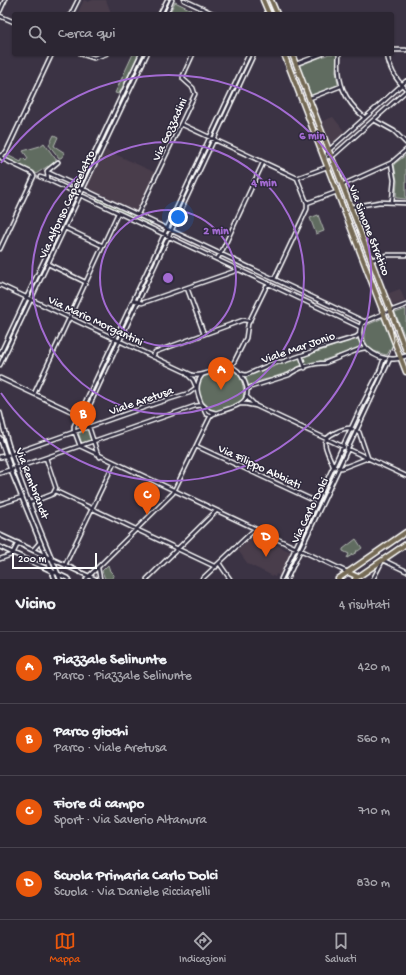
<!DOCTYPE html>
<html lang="it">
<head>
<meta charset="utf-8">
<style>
  body { margin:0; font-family:"Gochi Hand",sans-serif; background:#38323f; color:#f1f3f6 }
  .scale { position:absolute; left:12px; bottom:10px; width:85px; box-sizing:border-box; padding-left:4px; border:2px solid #fff; border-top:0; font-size:11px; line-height:14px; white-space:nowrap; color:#fff; -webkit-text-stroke:3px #2f2a3d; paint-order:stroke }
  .you { position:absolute; left:178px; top:217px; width:14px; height:14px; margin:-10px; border:3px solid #fff; border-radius:50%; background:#1a73e8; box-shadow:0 0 0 6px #1a73e833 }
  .badge { display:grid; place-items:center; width:26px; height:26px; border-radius:50%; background:#ea580c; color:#fff; font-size:13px; font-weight:700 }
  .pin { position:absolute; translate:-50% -33px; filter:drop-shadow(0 1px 2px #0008) }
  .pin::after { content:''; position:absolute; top:21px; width:14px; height:12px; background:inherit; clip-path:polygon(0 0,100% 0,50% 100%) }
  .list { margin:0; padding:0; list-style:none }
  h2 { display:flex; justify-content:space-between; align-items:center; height:52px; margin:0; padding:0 16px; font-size:17px }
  h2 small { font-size:13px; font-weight:400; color:#a6a5ac }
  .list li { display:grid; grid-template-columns:26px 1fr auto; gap:12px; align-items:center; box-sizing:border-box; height:72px; padding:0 16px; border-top:1px solid #48434e }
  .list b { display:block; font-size:15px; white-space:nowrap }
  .list p { margin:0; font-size:13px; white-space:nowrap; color:#a6a5ac }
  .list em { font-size:13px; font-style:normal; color:#a6a5ac }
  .icon { flex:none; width:22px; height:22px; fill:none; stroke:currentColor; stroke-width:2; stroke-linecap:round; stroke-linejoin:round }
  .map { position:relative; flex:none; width:406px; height:579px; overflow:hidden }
  .search { position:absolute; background:#2c2633; box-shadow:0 1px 3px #0004; left:12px; right:12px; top:12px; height:44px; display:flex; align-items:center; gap:10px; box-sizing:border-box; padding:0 14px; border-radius:4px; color:#a6a5ac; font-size:15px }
  .sheet { height:340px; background:#2c2633 }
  nav { display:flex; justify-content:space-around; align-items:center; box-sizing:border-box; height:56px; border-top:1px solid #48434e; background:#2c2633; font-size:11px; color:#a6a5ac }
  nav a { display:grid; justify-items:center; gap:2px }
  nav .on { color:#ea580c }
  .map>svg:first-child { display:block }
  .built { fill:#4a3d4c }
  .green { fill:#616c61; stroke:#b0b6b0 }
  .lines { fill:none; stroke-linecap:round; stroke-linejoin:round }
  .minor-casing { stroke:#fff; stroke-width:5.5 }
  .tertiary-casing { stroke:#fff; stroke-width:6 }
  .primary-casing { stroke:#fff; stroke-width:7 }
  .minor { stroke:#2f2a3d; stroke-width:2.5 }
  .tertiary { stroke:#2f2a3d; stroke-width:3 }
  .primary { stroke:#756a55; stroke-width:4 }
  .tram { stroke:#fff; stroke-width:1 }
  .ring { fill:none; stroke:#a36bd2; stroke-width:2 }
  .labels { text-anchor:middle; stroke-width:3; stroke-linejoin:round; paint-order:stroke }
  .street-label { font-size:12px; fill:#fff; stroke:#2f2a3d }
  .centre { fill:#a36bd2; stroke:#2f2a3d; stroke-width:2 }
  .ring-label { font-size:12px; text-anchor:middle; font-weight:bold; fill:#a36bd2; stroke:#2f2a3d; stroke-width:3; stroke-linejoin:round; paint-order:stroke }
</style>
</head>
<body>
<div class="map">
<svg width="406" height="579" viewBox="0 0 406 579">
  <rect width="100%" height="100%" fill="#3b3344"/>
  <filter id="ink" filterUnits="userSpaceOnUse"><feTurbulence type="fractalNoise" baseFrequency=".025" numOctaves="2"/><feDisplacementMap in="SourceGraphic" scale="8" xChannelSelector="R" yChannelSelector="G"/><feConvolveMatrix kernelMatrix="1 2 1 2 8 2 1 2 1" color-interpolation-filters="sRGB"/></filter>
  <g filter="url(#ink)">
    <path class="built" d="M84,0L88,2L93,0H106L111,13L113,14H77Z
      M333,117L345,132L332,143L329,142L320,122Z
      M106,150L156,173L138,212L87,187Z
      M400,289L405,301L391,306L387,294Z
      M255,535L291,552L280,576L276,574L275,577L248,564L238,550Z"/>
    <path class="green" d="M175,2L200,14H169Z
      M133,54H139L119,94L115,93Z
      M329,54H337L336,71L338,85L310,96L298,66Z
      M54,135L58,137L54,146L65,153L61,158H59L49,145Z
      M44,143L57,161L49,167L48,166L36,174L35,172L5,158L7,155L21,162L23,158L26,161L28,158L23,151L40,146Z
      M406,155V199L396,198L397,181L394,164Z
      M97,198L150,222L151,225L149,226L97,202L96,200Z
      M318,215L324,231L316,234L310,218Z
      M406,309V339L395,313Z
      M383,318L393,345L387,355C382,354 375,352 371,349C364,345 363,331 367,325Z
      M356,338L359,340L360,345L359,348L346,353L343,356L342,354L324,360V362L320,361L307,366L305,364L303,357L313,353L316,350L317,352L334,346V344L338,345Z
      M298,358L301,359L302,367L292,371L290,374L289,372L274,377L275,379C267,377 253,383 247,388L243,375C250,375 260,373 265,367L266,369L278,365L277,363L282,364Z
      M231,369C242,374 245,388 243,399C240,403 235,405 230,407C225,409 218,413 212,411C198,406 193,381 207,374Z
      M87,429L89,430L91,441L82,444L78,432Z
      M356,539L362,548L358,551H356L357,552L347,558L349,554L343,551V549Z
      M108,565L110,571L114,575L113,579H105L102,571Z"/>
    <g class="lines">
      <defs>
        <path id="minor" d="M184,0L214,14
          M0,11L5,0
          M71,14L78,0
          M160,14L167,0
          M166,14L172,0
          M0,16L14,22
          M392,50H406
          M81,54L94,58L106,54
          M339,54C337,82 343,99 365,118
          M387,54C389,68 395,79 406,89
          M296,64L322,54
          M310,98L341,86
          M374,120L394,131L406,143
          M181,124L297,178
          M0,156L3,159L32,173L34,176L0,249
          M0,156L6,152L52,54
          M324,158L329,150L406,81
          M324,158L334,155L406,91
          M391,163L394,180L392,202
          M47,172L363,321
          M40,177L49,180L360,327
          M297,178L327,167
          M48,179L47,171L58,162
          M342,185L391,163L406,150
          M307,203L337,192
          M351,207L380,202L406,203
          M138,214L195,94L193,88L183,79V76L193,54
          M65,228L103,246
          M217,259L222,251L263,163
          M371,260L388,255H406
          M48,264L85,282
          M274,279L307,209V203L297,178
          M0,285L192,375C205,378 221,364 231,367C237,368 241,374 244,380C256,406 231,407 213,414L210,417L173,493L86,579
          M187,288L204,334
          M133,300L142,303L238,270
          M390,311L406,305
          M0,354L141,54
          M301,356L305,368
          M153,357L155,352L158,351L243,320L250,321
          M0,365L147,54
          M230,366L234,362L246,338L248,324L268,283
          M186,373L193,380L196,387
          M242,374L246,375L276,362H282L311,352L316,349L356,337L360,334
          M202,375C192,388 200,399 205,412L206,414L210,415
          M0,378L79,415H85
          M247,390L251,387L289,375C297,368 314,363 325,363L360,349L365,348
          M34,394L118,213
          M246,396L255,405
          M241,404H246L256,406L406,476
          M204,406L209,411L216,413
          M80,446L74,430V426L249,54
          M80,446L347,572
          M196,446L317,502
          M11,454L157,403L189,393L197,387
          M100,457L97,452L86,418V413L254,54
          M333,466C331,459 325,450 325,443C325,435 344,428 350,428C353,429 356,431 359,432L368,458
          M334,467L342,468L368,458
          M16,468L195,406L203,405
          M55,491L216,567
          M30,503L53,494L56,488L46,458
          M0,504L22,497
          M33,550L40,542
          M0,559L11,555L13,553
          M219,563L230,579
          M65,565L114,463
          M98,568L100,579
          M147,579L216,511
          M202,579L255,529
          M281,579L360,409L380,370L384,358
          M287,579L390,359
          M373,579L383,560L406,571"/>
        <path id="tertiary" d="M390,311L362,323C353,343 374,360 394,359C398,359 402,357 406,356
          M0,413C12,468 39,526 60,579
          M0,438L12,473L55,579
          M0,457L8,455
          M0,473L13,469
          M0,535L95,579
          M0,547L69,579
          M13,553L18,543"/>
        <path id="primary" d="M263,0L269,14
          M271,0L277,14
          M284,54L406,372
          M292,54L406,351
          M347,572L358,577
          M338,579L406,532
          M355,579L406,544"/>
      </defs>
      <use href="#minor" class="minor-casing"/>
      <use href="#tertiary" class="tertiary-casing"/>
      <use href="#primary" class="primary-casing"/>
      <use href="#minor" class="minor"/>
      <use href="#tertiary" class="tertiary"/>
      <use href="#primary" class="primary"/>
      <path class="tram" d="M268,0L273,14
        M284,579L390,353L394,340L392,327L287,54"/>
    </g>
  </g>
  <g class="ring">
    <circle cx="168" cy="278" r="68"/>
    <circle cx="168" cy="278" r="136"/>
    <path d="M1 163A203 203 0 1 1 1 393"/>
  </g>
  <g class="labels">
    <g class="street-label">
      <text transform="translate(169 129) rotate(-65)" y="4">Via Gozzadini</text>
      <text transform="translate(66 204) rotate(-65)" y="4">Via Alfonso Capecelatro</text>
      <text transform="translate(370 230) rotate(69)" y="4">Via Simone Stratico</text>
      <text transform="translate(96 320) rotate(25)" y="4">Via Mario Morgantini</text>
      <text transform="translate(298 347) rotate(-19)" y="4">Viale Mar Jonio</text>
      <text transform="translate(141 400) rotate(-19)" y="4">Viale Aretusa</text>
      <text transform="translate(260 466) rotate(25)" y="4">Via Filippo Abbiati</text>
      <text transform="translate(33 483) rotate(69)" y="4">Via Rembrandt</text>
      <text transform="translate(309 510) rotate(-64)" y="4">Via Carlo Dolci</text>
    </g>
  </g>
  <circle cx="168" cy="278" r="6" class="centre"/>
  <g class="ring-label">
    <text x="312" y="139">6 min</text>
    <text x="264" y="186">4 min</text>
    <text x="216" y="234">2 min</text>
  </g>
</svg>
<div class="scale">200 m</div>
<div class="you"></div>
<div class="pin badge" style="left:221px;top:390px">A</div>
<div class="pin badge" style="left:83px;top:434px">B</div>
<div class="pin badge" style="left:147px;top:515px">C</div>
<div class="pin badge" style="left:266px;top:557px">D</div>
<div class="search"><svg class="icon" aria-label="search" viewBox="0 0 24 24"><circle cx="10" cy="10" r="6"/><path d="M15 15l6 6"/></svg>Cerca qui</div>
</div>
<section class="sheet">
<h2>Vicino<small>4 risultati</small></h2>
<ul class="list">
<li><span class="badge">A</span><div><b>Piazzale Selinunte</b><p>Parco · Piazzale Selinunte</p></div><em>420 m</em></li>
<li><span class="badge">B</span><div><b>Parco giochi</b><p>Parco · Viale Aretusa</p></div><em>560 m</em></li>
<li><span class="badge">C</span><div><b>Fiore di campo</b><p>Sport · Via Saverio Altamura</p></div><em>710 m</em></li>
<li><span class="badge">D</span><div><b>Scuola Primaria Carlo Dolci</b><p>Scuola · Via Daniele Ricciarelli</p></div><em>830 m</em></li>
</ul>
</section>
<nav>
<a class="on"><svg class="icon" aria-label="map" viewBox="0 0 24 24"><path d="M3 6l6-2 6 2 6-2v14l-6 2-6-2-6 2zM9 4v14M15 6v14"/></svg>Mappa</a>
<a><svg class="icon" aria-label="directions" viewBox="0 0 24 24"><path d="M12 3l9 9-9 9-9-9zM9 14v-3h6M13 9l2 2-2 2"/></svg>Indicazioni</a>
<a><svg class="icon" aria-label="saved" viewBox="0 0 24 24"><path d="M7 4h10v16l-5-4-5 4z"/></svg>Salvati</a>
</nav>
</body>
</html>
